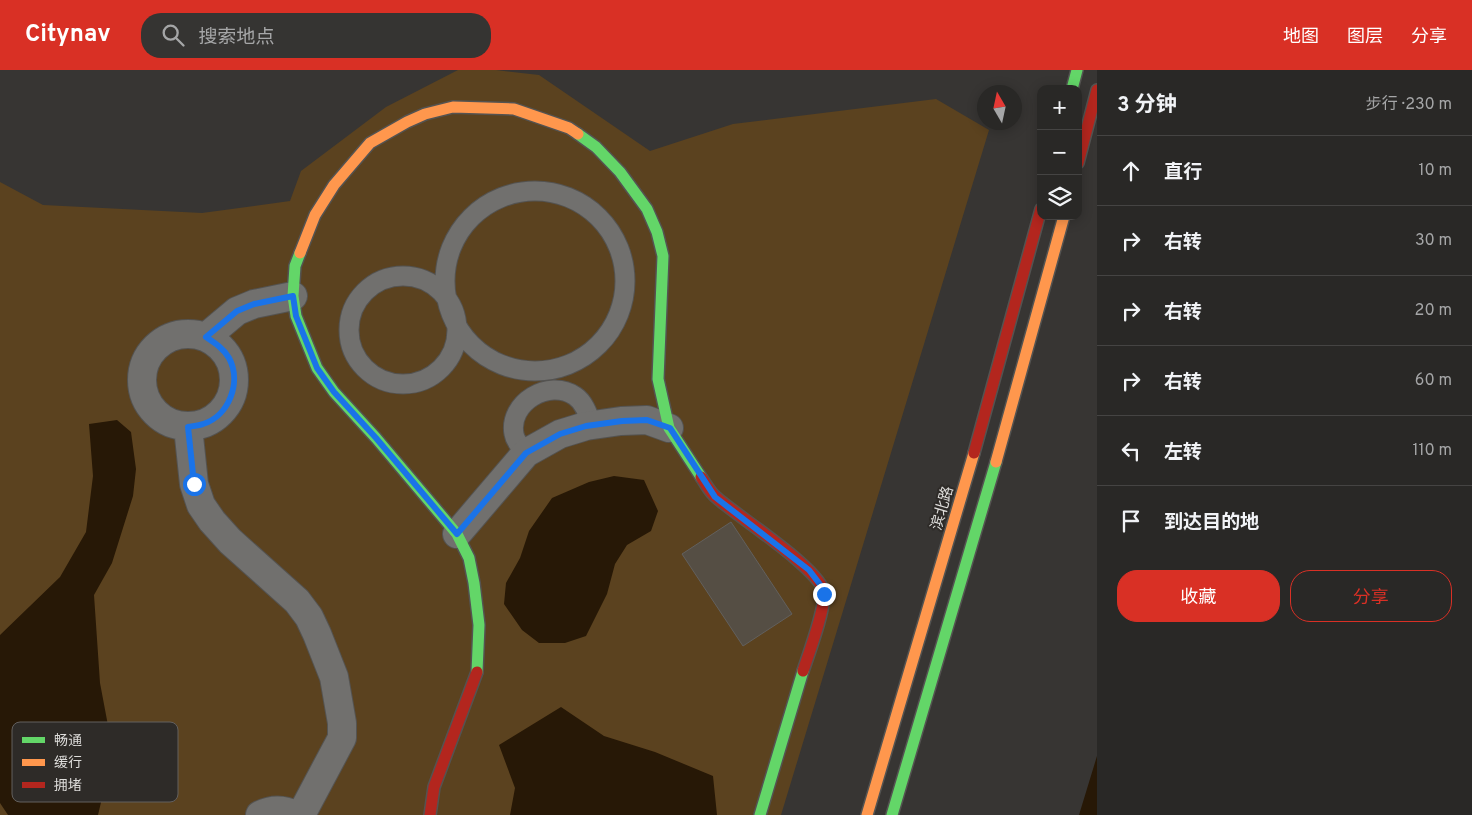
<!DOCTYPE html>
<html lang="zh">
<head>
<meta charset="utf-8">
<style>
  body { margin:0; font-family:Overpass,"Noto Sans SC",sans-serif; background:#353432; color:#f1f3f6 }
  .controls { position:absolute; right:15px; top:15px; display:grid; overflow:hidden; border-radius:10px; box-shadow:0 2px 12px #0003 }
  .controls button { width:45px; height:45px; display:grid; place-items:center; padding:0; border:0; border-bottom:1px solid #454443; background:#292826; color:#f1f3f6; font:25px sans-serif }
  .compass { position:absolute; left:977px; top:15px; width:45px; height:45px; border-radius:50%; background:#292826; box-shadow:0 2px 12px #0003; rotate:351deg }
  .stop { position:absolute; width:15px; height:15px; margin:-11px; border:4px solid #1a73e8; border-radius:50%; background:#fff }
  .stop.end { background:#1a73e8; border-color:#fff; box-shadow:0 1px 5px #0008 }
  .list { margin:0; padding:0; list-style:none }
  h2 { display:flex; justify-content:space-between; align-items:center; height:65px; margin:0; padding:0 20px; font-size:21px }
  h2 small { font-size:16px; font-weight:400; color:#a5a6a7 }
  .list li { display:grid; grid-template-columns:32px 1fr auto; gap:15px; align-items:center; box-sizing:border-box; height:70px; padding:0 20px; border-top:1px solid #454443 }
  .list b { display:block; font-size:19px; white-space:nowrap }
  .list em { font-size:16px; font-style:normal; color:#a5a6a7 }
  .actions { display:flex; gap:10px; padding:15px 20px }
  .actions a { flex:1; padding:11px 0; border:1px solid #d93025; border-radius:20px; text-align:center; font-size:18px; color:#d93025 }
  .actions .main { background:#d93025; color:#fff }
  .icon { flex:none; width:28px; height:28px; fill:none; stroke:currentColor; stroke-width:2; stroke-linecap:round; stroke-linejoin:round }
  .map { position:relative; flex:none; width:1097px; height:745px; overflow:hidden }
  header { display:flex; align-items:center; gap:30px; box-sizing:border-box; height:70px; padding:0 25px; background:#d93025; color:#fff }
  header strong { font-size:24px }
  nav { display:flex; gap:28px; margin-inline-start:auto; font-size:18px }
  .search { width:350px; height:45px; background:#353432; display:flex; align-items:center; gap:12px; box-sizing:border-box; padding:0 18px; border-radius:20px; color:#a5a6a7; font-size:19px }
  main { display:flex }
  aside { flex:1; background:#292826 }
  .map>svg:first-child { display:block }
  .green { fill:#5b421f }
  .water { fill:#271806 }
  .building { fill:#554e44; stroke:#62605e }
  .lines { fill:none; stroke-linecap:round; stroke-linejoin:round }
  .lane-casing { stroke:#545351; stroke-width:21 }
  .street-casing { stroke:#545351; stroke-width:30 }
  .fast-casing { stroke:#545351; stroke-width:14 }
  .slow-casing { stroke:#545351; stroke-width:14 }
  .jam-casing { stroke:#545351; stroke-width:14 }
  .lane { stroke:#71706e; stroke-width:19 }
  .street { stroke:#71706e; stroke-width:28 }
  .fast { stroke:#63d668; stroke-width:11 }
  .slow { stroke:#ff974d; stroke-width:11 }
  .jam { stroke:#b3261e; stroke-width:11 }
  .route { stroke:#1a73e8; stroke-width:6 }
  .labels { text-anchor:middle; stroke-width:4; stroke-linejoin:round; paint-order:stroke }
  .street-label { font-size:15px; fill:#dedddb; stroke:#2e2b28 }
  .key { fill:#2e2b28; stroke:#63605e; stroke-width:1 }
  .key-label { font-size:14px; fill:#dedddb }
</style>
</head>
<body>
<header>
<strong>Citynav</strong>
<div class="search"><svg class="icon" aria-label="search" viewBox="0 0 24 24"><circle cx="10" cy="10" r="6"/><path d="M15 15l6 6"/></svg>搜索地点</div>
<nav><a>地图</a><a>图层</a><a>分享</a></nav>
</header>
<main>
<div class="map">
<svg width="1097" height="745" viewBox="0 0 1097 745">
  <rect width="100%" height="100%" fill="#373533"/>
  <path class="green" d="M458,0H496L539,5L650,81L733,54L936,29L989,60L781,745H0V112L43,135L202,143L290,131L301,101L386,37Z"/>
  <path class="water" d="M117,350L131,362L136,399L133,426L112,493L94,525L100,613L113,682L98,745H8L0,733V565L60,507L86,462L93,406L89,354Z
    M614,406L644,410L658,441L651,461L627,475L615,494L607,524L586,566L565,573H539L522,560L504,534L506,513L520,488L529,461L552,428L589,412Z
    M561,637L604,666L655,682L713,706L717,745H510L515,718L499,675Z
    M1097,686V745H1079Z"/>
  <path class="building" d="M731,452L792,544L743,576L682,484Z"/>
  <g class="lines">
    <defs>
      <path id="lane" d="M445 211a90 90 0 1 1 180 0a90 90 0 1 1-180 0Z
        M349 260a54 54 0 1 1 108 0a54 54 0 1 1-108 0Z
        M526,383C521,377 515,371 514,364C508,333 549,308 575,326C584,332 588,344 592,355"/>
      <path id="street" d="M142 310a46 46 0 1 1 92 0a46 46 0 1 1-92 0Z
        M206,267L237,241L254,234L293,226
        M188,357L194,414L201,435L212,451L230,471L297,531L309,547L317,564L334,607L342,653V668L301,745
        M457,464L526,383L560,364L586,356L621,351L647,350L669,358
        M260,745C272,739 283,739 295,745"/>
      <path id="fast" d="M1072,19L1077,0
        M578,64L596,77L620,102L647,139L657,162L663,186L658,309L669,358L701,407
        M300,183L295,196L293,226L296,246L317,298L334,322L376,368L457,464L469,488L474,513L479,555L477,602
        M760,745L803,601
        M892,745L996,392"/>
      <path id="slow" d="M300,183L315,145L334,115L370,73L407,52L425,44L453,37L514,39L569,58L578,64
        M996,392L1064,146
        M867,745L974,383"/>
      <path id="jam" d="M1078,93L1097,20
        M974,383L1041,139
        M701,407C706,414 710,423 717,428C737,446 822,500 824,523C825,540 809,583 803,601
        M430,745L434,717L477,602"/>
    </defs>
    <use href="#lane" class="lane-casing"/>
    <use href="#street" class="street-casing"/>
    <use href="#fast" class="fast-casing"/>
    <use href="#slow" class="slow-casing"/>
    <use href="#jam" class="jam-casing"/>
    <use href="#lane" class="lane"/>
    <use href="#street" class="street"/>
    <use href="#fast" class="fast"/>
    <use href="#slow" class="slow"/>
    <use href="#jam" class="jam"/>
  </g>
  <g class="lines">
    <path class="route" d="M194,414L188,357C192,356 198,356 203,354C229,346 242,312 229,288C224,279 215,273 206,267L237,241L254,234L293,226L296,246L317,298L334,322L376,368L457,464L526,383L560,364L586,356L622,351L647,350L670,358L715,427L809,500L822,517L824,524"/>
  </g>
  <g class="labels">
    <g class="street-label">
      <text transform="translate(942 438) rotate(-74)" y="5">滨北路</text>
    </g>
  </g>
  <rect x="12" y="652" width="166" height="80" rx="8" class="key"/>
  <rect x="22" y="667" width="23" height="6" fill="#63d668"/>
  <rect x="22" y="689" width="23" height="7" fill="#ff974d"/>
  <rect x="22" y="712" width="23" height="6" fill="#b3261e"/>
  <g class="key-label">
    <text x="54" y="675">畅通</text>
    <text x="54" y="697">缓行</text>
    <text x="54" y="720">拥堵</text>
  </g>
</svg>
<div class="controls">
<button>+</button>
<button>−</button>
<button><svg class="icon" aria-label="layers" viewBox="0 0 24 24"><path d="M12 4l9 5-9 5-9-5zM3 14l9 5 9-5"/></svg></button>
</div>
<svg class="compass" viewBox="-18 -18 36 36"><path d="M0-13l5 13h-10z" fill="#e53935"/><path d="M0 13l5-13h-10z" fill="#a5a6a7"/></svg>
<div class="stop" style="left:194px;top:414px"></div>
<div class="stop end" style="left:824px;top:524px"></div>
</div>
<aside>
<h2>3 分钟<small>步行 · 230 m</small></h2>
<ul class="list">
<li><svg class="icon" aria-label="ahead" viewBox="0 0 24 24"><path d="M12 20V5M6 11l6-6 6 6"/></svg><div><b>直行</b></div><em>10 m</em></li>
<li><svg class="icon" aria-label="right" viewBox="0 0 24 24"><path d="M7 20v-9h11M14 6l5 5-5 5"/></svg><div><b>右转</b></div><em>30 m</em></li>
<li><svg class="icon" aria-label="right" viewBox="0 0 24 24"><path d="M7 20v-9h11M14 6l5 5-5 5"/></svg><div><b>右转</b></div><em>20 m</em></li>
<li><svg class="icon" aria-label="right" viewBox="0 0 24 24"><path d="M7 20v-9h11M14 6l5 5-5 5"/></svg><div><b>右转</b></div><em>60 m</em></li>
<li><svg class="icon" aria-label="left" viewBox="0 0 24 24"><path d="M17 20v-9H6M10 6l-5 5 5 5"/></svg><div><b>左转</b></div><em>110 m</em></li>
<li><svg class="icon" aria-label="arrive" viewBox="0 0 24 24"><path d="M6 21V4h12l-3 4 3 4H6"/></svg><div><b>到达目的地</b></div></li>
</ul>
<div class="actions"><a class="main">收藏</a><a>分享</a></div>
</aside>
</main>
</body>
</html>
